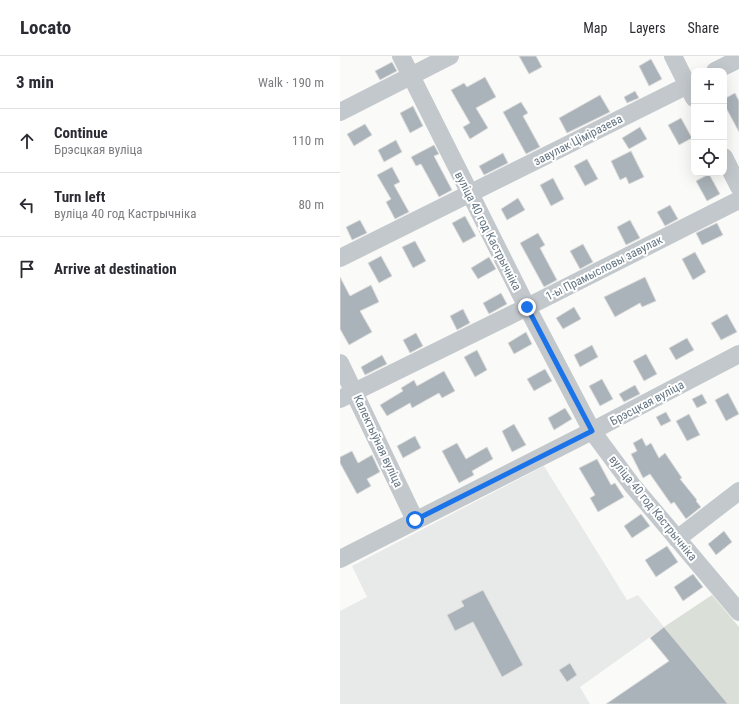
<!DOCTYPE html>
<html lang="en">
<head>
<meta charset="utf-8">
<style>
  body { margin:0; font-family:"Roboto Condensed",sans-serif; background:#f2f2f3; color:#2b2b33 }
  .controls { position:absolute; right:12px; top:12px; display:grid; overflow:hidden; border-radius:8px; box-shadow:0 4px 16px #0002 }
  .controls button { width:36px; height:36px; display:grid; place-items:center; padding:0; border:0; border-bottom:1px solid #e1e1e2; background:#fff; color:#2b2b33; font:20px sans-serif }
  .stop { position:absolute; width:12px; height:12px; margin:-9px; border:3px solid #1a73e8; border-radius:50%; background:#fff }
  .stop.end { background:#1a73e8; border-color:#fff; box-shadow:0 1px 4px #0008 }
  .list { margin:0; padding:0; list-style:none }
  h2 { display:flex; justify-content:space-between; align-items:center; height:52px; margin:0; padding:0 16px; font-size:17px }
  h2 small { font-size:13px; font-weight:400; color:#7c7c81 }
  .list li { display:grid; grid-template-columns:26px 1fr auto; gap:12px; align-items:center; box-sizing:border-box; height:64px; padding:0 16px; border-top:1px solid #e1e1e2 }
  .list b { display:block; font-size:15px; white-space:nowrap }
  .list p { margin:0; font-size:13px; white-space:nowrap; color:#7c7c81 }
  .list em { font-size:13px; font-style:normal; color:#7c7c81 }
  .icon { flex:none; width:22px; height:22px; fill:none; stroke:currentColor; stroke-width:2; stroke-linecap:round; stroke-linejoin:round }
  .map { position:relative; flex:none; width:399px; height:648px; overflow:hidden }
  header { display:flex; align-items:center; gap:24px; box-sizing:border-box; height:56px; padding:0 20px; background:#fff; border-bottom:1px solid #e1e1e2 }
  header strong { font-size:19px }
  nav { display:flex; gap:22px; margin-inline-start:auto; font-size:14px }
  main { display:flex }
  aside { flex:1; background:#fff }
  .map>svg:first-child { display:block }
  .built { fill:#e8e9e9 }
  .green { fill:#dadfd7 }
  .building { fill:#aab3b9; stroke:#dcdcda }
  .lines { fill:none; stroke-linecap:round; stroke-linejoin:round }
  .minor { stroke:#c3c8cc; stroke-width:18 }
  .route { stroke:#1a73e8; stroke-width:5 }
  .labels { text-anchor:middle; stroke-width:4; stroke-linejoin:round; paint-order:stroke }
  .street-label { font-size:12px; fill:#657683; stroke:#fff }
</style>
</head>
<body>
<header>
<strong>Locato</strong>
<nav><a>Map</a><a>Layers</a><a>Share</a></nav>
</header>
<main>
<aside>
<h2>3 min<small>Walk · 190 m</small></h2>
<ul class="list">
<li><svg class="icon" aria-label="ahead" viewBox="0 0 24 24"><path d="M12 20V5M6 11l6-6 6 6"/></svg><div><b>Continue</b><p>Брэсцкая вуліца</p></div><em>110 m</em></li>
<li><svg class="icon" aria-label="left" viewBox="0 0 24 24"><path d="M17 20v-9H6M10 6l-5 5 5 5"/></svg><div><b>Turn left</b><p>вуліца 40 год Кастрычніка</p></div><em>80 m</em></li>
<li><svg class="icon" aria-label="arrive" viewBox="0 0 24 24"><path d="M6 21V4h12l-3 4 3 4H6"/></svg><div><b>Arrive at destination</b></div></li>
</ul>
</aside>
<div class="map">
<svg width="399" height="648" viewBox="0 0 399 648">
  <rect width="100%" height="100%" fill="#fafaf8"/>
  <path class="built" d="M204,410L287,544L298,539L324,571L240,631L250,648H0V555L27,541L12,510Z"/>
  <path class="green" d="M372,539L399,571V648H388L324,571Z"/>
  <path class="building" d="M179,0H196L202,11L189,18Z
    M311,3L322,23L309,30L299,10Z
    M52,6L57,15L40,24L35,15Z
    M145,21L156,41L136,52L148,72L130,83L123,71L130,67L111,34L124,27L127,31Z
    M295,35L299,42L287,47L284,41Z
    M395,37L399,45V76L384,48V43Z
    M260,39L270,56L227,77L219,62Z
    M181,46L188,57L183,60L200,91L186,98L163,56Z
    M73,50L83,70L70,77L60,57Z
    M341,62L352,82L339,89L328,69Z
    M25,68L32,79L14,90L7,78Z
    M300,71L307,83L289,93L282,82Z
    M56,84L62,96L44,106L38,94Z
    M94,89L99,98L94,100L112,134L99,141L81,108L76,110L71,101Z
    M291,95L304,121L289,128L286,121L280,124L271,105Z
    M163,97L168,107L144,119L139,110Z
    M247,103L258,123L245,130L234,110Z
    M52,111L60,126L54,129L69,156L55,163L46,146L51,143L37,119Z
    M369,118L380,138L367,145L356,125Z
    M213,122L224,143L211,150L200,129Z
    M178,142L185,154L167,164L161,153Z
    M330,149L338,163L325,170L317,156Z
    M125,160L136,180L123,187L112,167Z
    M20,164L27,177L12,184L6,171Z
    M290,164L300,182L286,189L277,171Z
    M377,167L383,179L362,189L356,177Z
    M198,177L205,189L200,192L217,224L204,231L180,187Z
    M75,185L86,205L73,212L62,191Z
    M243,188L253,206L240,213L230,195Z
    M355,196L366,216L353,224L342,203Z
    M41,200L52,220L39,227L28,207Z
    M149,201L156,213L138,223L131,212Z
    M0,221L10,240L31,229L39,246L20,255L32,276L9,289L0,273Z
    M305,221L316,245L302,251L300,247L275,261L264,241Z
    M161,237L167,248L149,258L143,247Z
    M234,251L241,263L223,273L216,262Z
    M123,253L130,267L117,274L110,260Z
    M387,258L397,276L381,284L371,267Z
    M186,276L192,288L174,298L168,287Z
    M76,277L83,290L70,297L63,284Z
    M347,282L354,294L336,304L329,292Z
    M252,289L258,301L240,311L234,299Z
    M137,294L147,314L135,321L124,301Z
    M306,298L317,318L304,325L293,305Z
    M42,299L47,308L25,319L21,311Z
    M205,313L212,325L194,335L187,323Z
    M104,315L115,335L102,342L99,337L72,352L70,347L47,360L40,349L63,335L61,332L74,324L77,330Z
    M262,323L273,343L260,350L249,330Z
    M295,329L300,338L284,346L279,338Z
    M388,337L399,358L386,365L375,344Z
    M362,338L367,347L357,352L352,343Z
    M225,352L232,363L214,374L208,362Z
    M326,356L331,365L321,370L316,361Z
    M349,358L360,379L347,385L336,365Z
    M174,368L186,389L172,396L162,375Z
    M75,380L81,392L63,402L57,390Z
    M302,382L306,390L311,387L319,402L325,397L342,422L340,423L357,444L356,445L361,451L346,463L334,446L331,448L310,418L303,422L291,398L297,395L293,387Z
    M117,387L126,403L147,391L153,403L132,415L134,419L119,427L102,395Z
    M12,395L18,407L32,399L40,416L27,423L31,430L17,438L0,407V401Z
    M257,403L271,429L275,427L284,441L258,456L250,442L255,439L239,412Z
    M301,458L310,470L292,482L284,470Z
    M384,475L392,486L376,499L368,488Z
    M327,490L338,506L316,521L305,504Z
    M353,518L363,531L343,545L334,531Z
    M143,534L183,609L162,621L133,566L115,575L107,559L124,550L121,545Z
    M324,571L388,648H266L329,605L310,582Z
    M230,607L237,619L227,626L219,614Z"/>
  <g class="lines">
    <path class="minor" d="M61,0L187,251L252,375L292,429L399,556
      M333,0L354,42
      M375,15L399,3
      M0,56L110,0
      M384,101L399,131
      M0,202L354,26
      M0,307L75,464
      M0,343L187,251L399,144
      M337,483L399,435
      M0,503L252,375L399,298"/>
  </g>
  <g class="lines">
    <path class="route" d="M75,464L252,375L187,251"/>
  </g>
  <g class="labels">
    <g class="street-label">
      <text transform="translate(238 84) rotate(-27)" y="4">завулак Ціміразева</text>
      <text transform="translate(148 175) rotate(63)" y="4">вуліца 40 год Кастрычніка</text>
      <text transform="translate(264 212) rotate(-27)" y="4">1-ы Прамысловы завулак</text>
      <text transform="translate(307 347) rotate(-28)" y="4">Брэсцкая вуліца</text>
      <text transform="translate(38 385) rotate(65)" y="4">Калектыўная вуліца</text>
      <text transform="translate(313 452) rotate(51)" y="4">вуліца 40 год Кастрычніка</text>
    </g>
  </g>
</svg>
<div class="controls">
<button>+</button>
<button>−</button>
<button><svg class="icon" aria-label="locate" viewBox="0 0 24 24"><circle cx="12" cy="12" r="6"/><path d="M12 2v4M12 18v4M2 12h4M18 12h4"/></svg></button>
</div>
<div class="stop" style="left:75px;top:464px"></div>
<div class="stop end" style="left:187px;top:251px"></div>
</div>
</main>
</body>
</html>
